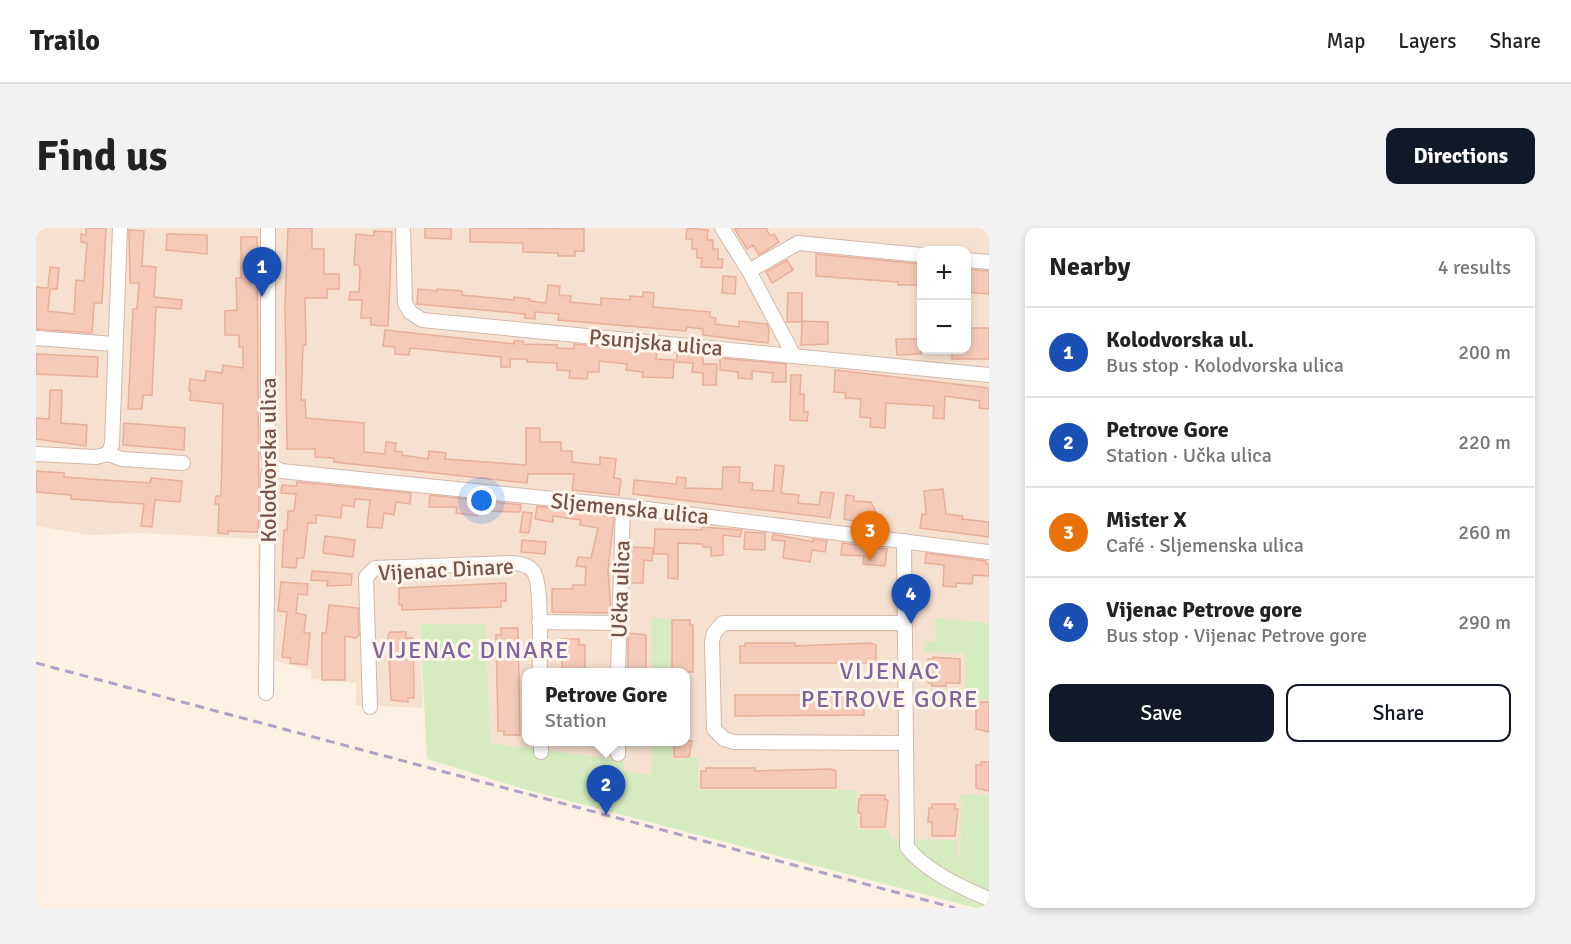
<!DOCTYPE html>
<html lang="en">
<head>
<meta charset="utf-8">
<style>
  body { margin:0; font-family:Signika,sans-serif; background:#f2f2f2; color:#222 }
  .controls { position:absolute; right:18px; top:18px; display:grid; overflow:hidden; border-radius:12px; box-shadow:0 3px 9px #0003 }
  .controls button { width:54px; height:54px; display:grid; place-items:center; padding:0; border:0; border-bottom:2px solid #e0e0e0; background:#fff; color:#222; font:30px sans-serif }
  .you { position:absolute; left:446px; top:273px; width:21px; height:21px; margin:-15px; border:4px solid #fff; border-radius:50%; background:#1a73e8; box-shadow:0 0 0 9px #1a73e833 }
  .badge { display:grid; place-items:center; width:39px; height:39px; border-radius:50%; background:#111827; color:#fff; font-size:20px; font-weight:700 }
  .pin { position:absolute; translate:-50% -50px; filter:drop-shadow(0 2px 3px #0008) }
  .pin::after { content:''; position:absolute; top:32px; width:21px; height:18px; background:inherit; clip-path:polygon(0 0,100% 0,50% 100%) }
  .popup { position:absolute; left:486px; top:440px; width:168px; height:78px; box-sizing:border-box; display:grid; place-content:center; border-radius:12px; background:#fff; filter:drop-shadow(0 2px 4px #0005); font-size:20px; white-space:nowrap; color:#767676 }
  .popup b { font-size:22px; color:#222 }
  .popup::after { content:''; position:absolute; left:50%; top:100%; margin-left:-12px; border:12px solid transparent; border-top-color:#fff }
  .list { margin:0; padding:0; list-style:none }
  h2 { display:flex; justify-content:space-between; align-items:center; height:78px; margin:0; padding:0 24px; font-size:26px }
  h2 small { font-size:20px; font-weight:400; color:#767676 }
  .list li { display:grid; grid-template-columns:39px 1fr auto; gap:18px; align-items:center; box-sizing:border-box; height:90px; padding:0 24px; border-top:2px solid #e0e0e0 }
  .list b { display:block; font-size:22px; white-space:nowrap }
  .list p { margin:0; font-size:20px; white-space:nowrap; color:#767676 }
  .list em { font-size:20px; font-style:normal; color:#767676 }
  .actions { display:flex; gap:12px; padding:18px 24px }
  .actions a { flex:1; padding:14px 0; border:2px solid #111827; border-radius:12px; text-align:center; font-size:21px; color:#111827 }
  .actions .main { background:#111827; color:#fff }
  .map { position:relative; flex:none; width:953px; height:680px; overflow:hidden; border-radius:12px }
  header { display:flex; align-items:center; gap:36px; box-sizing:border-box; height:84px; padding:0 30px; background:#fff; border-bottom:2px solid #e0e0e0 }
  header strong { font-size:28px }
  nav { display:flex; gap:33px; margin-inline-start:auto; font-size:21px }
  .intro { display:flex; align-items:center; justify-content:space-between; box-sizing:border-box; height:144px; padding:0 36px }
  h1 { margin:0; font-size:42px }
  .button { padding:15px 27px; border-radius:12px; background:#111827; color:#fff; font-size:21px; font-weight:700 }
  main { display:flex; gap:36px; padding:0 36px }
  aside { flex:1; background:#fff; border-radius:12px; box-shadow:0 3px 9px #0003 }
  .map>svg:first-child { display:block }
  .residential { fill:#f6e1d0; fill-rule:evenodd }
  .green { fill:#d6ecc0 }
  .building { fill:#f5cab8; stroke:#e9ae97; stroke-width:1.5 }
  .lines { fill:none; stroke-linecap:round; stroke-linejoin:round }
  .minor-casing { stroke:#d2b8ab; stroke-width:16 }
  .minor { stroke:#fff; stroke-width:14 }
  .rail { stroke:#b1a0c8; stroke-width:3; stroke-dasharray:9 6; stroke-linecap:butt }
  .labels { text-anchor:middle; stroke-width:6; stroke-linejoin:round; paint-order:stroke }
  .street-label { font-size:22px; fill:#775347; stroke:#fff5ea }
  .neighbourhood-label { font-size:24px; letter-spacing:1.5px; fill:#82629b; stroke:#fff5ea }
</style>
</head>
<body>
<header>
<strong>Trailo</strong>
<nav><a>Map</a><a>Layers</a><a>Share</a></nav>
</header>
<div class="intro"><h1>Find us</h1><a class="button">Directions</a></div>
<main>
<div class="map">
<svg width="953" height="680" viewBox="0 0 953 680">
  <rect width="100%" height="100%" fill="#fef0e2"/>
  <path class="residential" d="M0,0H953V633L921,627L920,612L854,611L853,602H822L820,562H663L662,529L615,548L587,543L588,532L454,515L450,396H384L387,480L320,477V455L275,451V442L222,429V311L105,305L55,307L0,298ZM885,22H930V122H885ZM490,444H650V514H490Z"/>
  <path class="green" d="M615,389L636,392V444H616Z
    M899,390L953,395V472H886L887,463H929V425L889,424V414L900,413Z
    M384,396H450L454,515L588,532V543L615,547L616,514H638L637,532L662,529L663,562H820L822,602H853L855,611L921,612V627L924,628L925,566L953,567V680H940L488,561L391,531Z"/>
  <path class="building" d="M50,0H70L66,75H58L56,105L0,101V59L12,60L14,39L23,40L21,61H14L12,83L38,86L40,52L48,53L51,15L45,14V6L50,7Z
    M252,0H276V21H288V46H303V61H291V70H269L270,117H267L265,172H269L270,190L328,195V224L349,226L350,214L360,215L359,223L366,224V227L392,231L393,223L410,225L409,231L490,237V200H504V214H525V223H536V234L564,237V229L580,231L578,250L585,251L583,267L536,262L538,246H492L491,255L298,234V230L279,229V221H251L249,76Z
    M389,0H415V11L389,10Z
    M434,0L548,1V23H539V28H522V25L487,24V15L434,14Z
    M651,0L672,2L671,12H677V21H682V31H687L686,40L665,39L666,30H661V21H656V11H650Z
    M698,0H730L734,8L738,6L743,14L723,27L717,17L711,21Z
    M93,2L108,3L106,38L120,39L118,69L146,72L145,81L120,79L116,167H107L106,181H92L97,81H101L103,55H94Z
    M338,3L356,4L352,98L335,97V90H325L326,72H313L314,64H323L324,42L323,37H318L320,6L338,8Z
    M131,6L171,7V26L130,22Z
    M205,9H221L223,285L222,304L192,303V306L182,305L183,276H179L180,268H185L187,176L154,172L155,163H153L154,151L169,153L170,143L186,145L187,137L207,140V119H203V107H189V83L201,82L200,50H205Z
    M780,26L885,36V57H862V54L780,48Z
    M751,32L757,42L736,55L730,44Z
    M930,41L953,43V66L930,64Z
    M687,48L700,49L699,66L686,65Z
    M512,57L524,58L523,67L535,68L534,74L565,77V70L594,72V68L607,69V64L618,65L617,79L674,84V89L680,90L679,96L703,99V93L731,96L733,101L732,115L667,107V101L651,99L650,103L522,92L523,86L499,84V91L489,90V86L381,76L382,61L401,63V61L426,63V67L478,72V69L494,71V73L510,75Z
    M752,65H766V94H751Z
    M766,93L792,94V116L765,117Z
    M934,100H953V131H916V122H930V107H934Z
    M349,102L478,116V113H487V116L521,117V120L538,121V116L621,124L620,131L638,132L637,150L606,149L607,144L590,142L591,136L563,133V144H552L551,151L533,150L534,143L521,142V135L491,134V131H474V139H465V129L374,120L373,127L359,126V119L347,118Z
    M860,111H885V126L861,127Z
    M0,126L62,129L61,149L0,146Z
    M641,126L667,128V136H681L680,157H667V145L656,144L657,135L640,134Z
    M684,130L750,136V154H736L737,145L716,143V151L702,150V144L684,142Z
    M799,142L953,160V181L943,180L944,173L909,168L908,191L897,190L898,178L850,175L849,200L834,199L835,190L824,189L825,171L809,170L810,165L798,164Z
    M755,147H765L764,166H768V184H772L771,193L754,192Z
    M14,162H26L25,195L51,197L50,218L0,211V190L13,191Z
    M88,195L149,200L148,222L87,217Z
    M739,237L748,238L745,265L763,267L762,275L783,277L785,264L798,265L794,290L597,266L598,252L640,256L641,249L650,250L649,260L686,261L687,239H704L703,254L717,255L716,262L737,263Z
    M0,243L28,245V249L68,252L114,255L115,250L146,253L144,274L119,272L116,299L105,298L108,276L35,271V267L0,264Z
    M261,254L375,265L374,276L360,274L358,287L348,285L346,300L331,299L334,272L319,271L318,279L306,277L305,290L280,287V295H272L268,330H261L260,340L246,339L248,302H251L252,283H258L260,266L245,265L246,257L260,258Z
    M907,261L910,286L927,288L926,291L953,294V309L884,300L886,286H890L888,263Z
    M394,267L485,277L484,284L442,283V288L420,285L421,279H393Z
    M810,267L818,268V273L835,274L846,296L840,298L808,291Z
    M501,278L578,289L572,342L575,385L516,384V361H536L537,357H549L550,339L540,338L542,329L555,330L562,300L544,297L545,292L517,288V294L499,291Z
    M487,284L496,285L493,305L484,304Z
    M666,299L706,302L704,309L687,307V327L675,328V319H667L666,316L642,315V351L632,350V326H618L619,301L666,302Z
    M709,304L729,305V322L708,321Z
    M737,306L777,314V311L791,313L789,324L776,322L774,334L747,330L749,313L736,312Z
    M289,308L319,312L317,329L287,325Z
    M486,312L510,314L509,326L485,324Z
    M806,315L851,321L849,338L827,336L828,328L805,327Z
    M595,319L617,320L616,333L608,332L607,355H594Z
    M890,325L950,333V336H953V348L937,347L936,356L920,355V359L907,358L908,337L889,335Z
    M276,343L316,346L315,357L291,358L292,353L275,352Z
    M245,354L272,356L271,367L262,366L260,385L270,387L268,405H274L271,437L254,435L255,430L246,429L251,384L242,383Z
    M470,355V373H465V379L366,382V377H363V360Z
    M293,377L322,380L323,407L320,410L309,408V452H286V405H290Z
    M636,392H654V397H657V444H636Z
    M465,400H482L484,507H468V503H462L460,407H465Z
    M355,404H370V410H377L378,470H372V474L355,472L352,407Z
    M592,405L610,407V444L592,443Z
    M526,411H543V417H549V444H526Z
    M709,415H759V418L834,415L840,417V435H704V418H709Z
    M897,429L924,431V455H910V458H896V455H892V431H897Z
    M699,467H828V487L699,488Z
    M945,474H953V504L940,501V477H944Z
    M638,513H656L653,529H638Z
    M945,534H953V563L940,560V537H945Z
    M670,540H719V543L795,541L800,543V560H665V543H670Z
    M825,567H849V572H852L849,599H825V585H822L823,571H825Z
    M896,576H919V581H922L919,608H896V594H892L893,580H896Z"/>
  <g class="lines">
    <defs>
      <path id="minor" d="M367,0L369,75L374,84L386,92L953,147
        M686,0L713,43L757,126
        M930,32L953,34
        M713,43L762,15L885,27
        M0,110L78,116
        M0,226L60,229L72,226L86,231L147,235
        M72,226L76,216L84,0
        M235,237L245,243L587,278L953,324
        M868,313C869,380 869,448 870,515L698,514L688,511L678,501L676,414L678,405L687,395H869
        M503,394L583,395
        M582,444L587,278
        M230,465L232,248L235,237L232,225V0
        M334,479L330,349L339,340L475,335C483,335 491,336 497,343C507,355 503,425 504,444
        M505,514V524
        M870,515L871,619C889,643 926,660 953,671
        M582,526V514"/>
    </defs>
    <use href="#minor" class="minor-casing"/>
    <use href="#minor" class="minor"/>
    <path class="rail" d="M0,435L919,680"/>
  </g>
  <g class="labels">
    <g class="street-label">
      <text transform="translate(620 114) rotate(5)" y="8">Psunjska ulica</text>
      <text transform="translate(232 232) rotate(-90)" y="8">Kolodvorska ulica</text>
      <text transform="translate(594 280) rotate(6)" y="8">Sljemenska ulica</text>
      <text transform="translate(410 341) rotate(-3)" y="8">Vijenac Dinare</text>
      <text transform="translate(584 361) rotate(-88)" y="8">Učka ulica</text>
    </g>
    <g class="neighbourhood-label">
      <text x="435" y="430">VIJENAC DINARE</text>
      <text x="854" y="451">VIJENAC<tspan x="854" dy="28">PETROVE GORE</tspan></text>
    </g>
  </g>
</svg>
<div class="controls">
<button>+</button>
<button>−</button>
</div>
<div class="you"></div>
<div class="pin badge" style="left:226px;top:69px;background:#1a4fb4">1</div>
<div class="pin badge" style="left:570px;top:587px;background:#1a4fb4">2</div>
<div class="popup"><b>Petrove Gore</b>Station</div>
<div class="pin badge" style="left:834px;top:333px;background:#e8710a">3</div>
<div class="pin badge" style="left:875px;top:396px;background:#1a4fb4">4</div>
</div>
<aside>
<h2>Nearby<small>4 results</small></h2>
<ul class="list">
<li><span class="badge" style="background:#1a4fb4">1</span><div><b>Kolodvorska ul.</b><p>Bus stop · Kolodvorska ulica</p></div><em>200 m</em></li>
<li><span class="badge" style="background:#1a4fb4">2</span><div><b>Petrove Gore</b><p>Station · Učka ulica</p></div><em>220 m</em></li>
<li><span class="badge" style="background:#e8710a">3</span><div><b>Mister X</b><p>Café · Sljemenska ulica</p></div><em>260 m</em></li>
<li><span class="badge" style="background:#1a4fb4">4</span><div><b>Vijenac Petrove gore</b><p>Bus stop · Vijenac Petrove gore</p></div><em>290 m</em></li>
</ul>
<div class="actions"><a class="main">Save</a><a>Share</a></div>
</aside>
</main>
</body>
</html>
